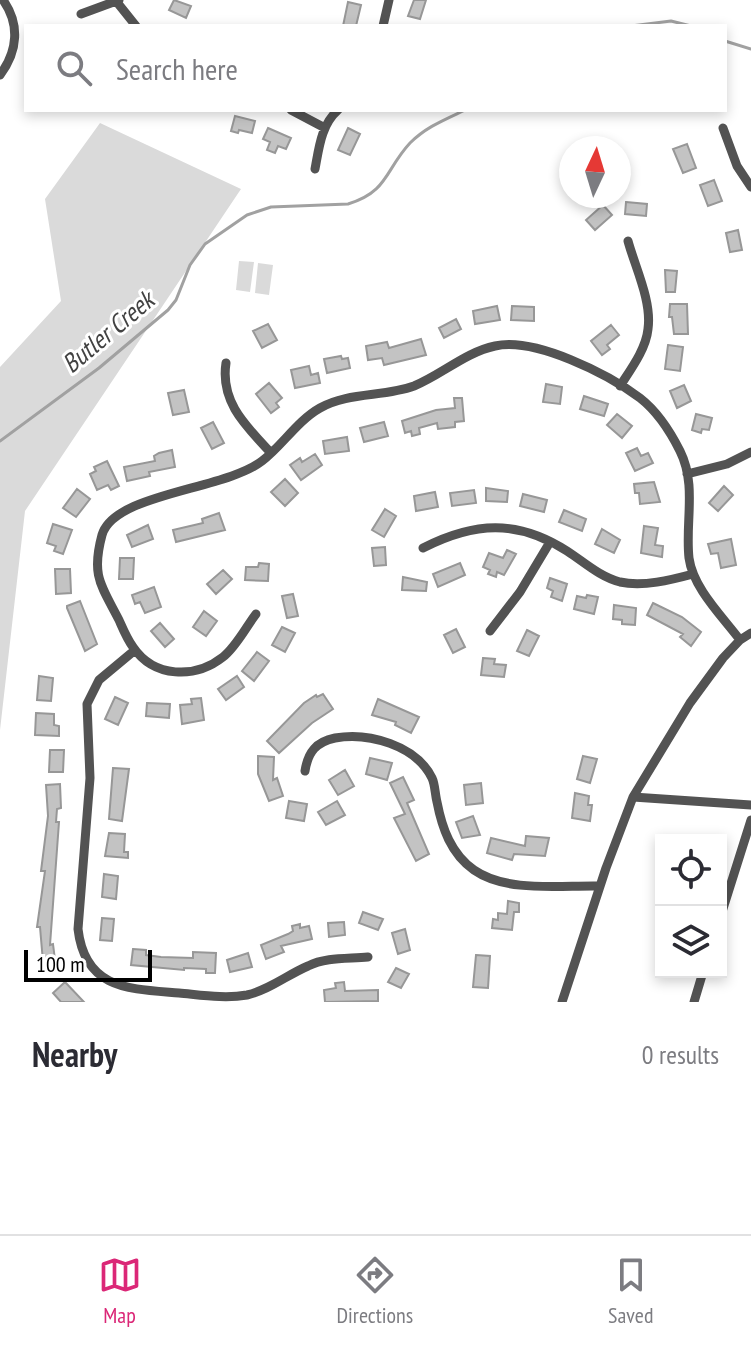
<!DOCTYPE html>
<html lang="en">
<head>
<meta charset="utf-8">
<style>
  body { margin:0; font-family:"PT Sans Narrow",sans-serif; background:#f2f2f3; color:#2b2b33 }
  .controls { position:absolute; right:24px; bottom:24px; display:grid; overflow:hidden; border-radius:0px; box-shadow:0 4px 12px #0003 }
  .controls button { width:72px; height:72px; display:grid; place-items:center; padding:0; border:0; border-bottom:2px solid #e1e1e2; background:#fff; color:#2b2b33; font:40px sans-serif }
  .compass { position:absolute; left:559px; top:136px; width:72px; height:72px; border-radius:50%; background:#fff; box-shadow:0 4px 12px #0003; rotate:4deg }
  .scale { position:absolute; left:24px; bottom:20px; width:128px; box-sizing:border-box; padding-left:8px; border:4px solid #000; border-top:0; font-size:22px; line-height:28px; white-space:nowrap; color:#000; -webkit-text-stroke:6px #fff; paint-order:stroke }
  .list { margin:0; padding:0; list-style:none }
  h2 { display:flex; justify-content:space-between; align-items:center; height:104px; margin:0; padding:0 32px; font-size:34px }
  h2 small { font-size:26px; font-weight:400; color:#7c7c81 }
  .icon { flex:none; width:44px; height:44px; fill:none; stroke:currentColor; stroke-width:2; stroke-linecap:round; stroke-linejoin:round }
  .map { position:relative; flex:none; width:751px; height:1002px; overflow:hidden }
  .search { position:absolute; background:#fff; box-shadow:0 4px 12px #0003; left:24px; right:24px; top:24px; height:88px; display:flex; align-items:center; gap:20px; box-sizing:border-box; padding:0 28px; border-radius:0px; color:#7c7c81; font-size:30px }
  .sheet { height:232px; background:#fff }
  nav { display:flex; justify-content:space-around; align-items:center; box-sizing:border-box; height:112px; border-top:2px solid #e1e1e2; background:#fff; font-size:22px; color:#7c7c81 }
  nav a { display:grid; justify-items:center; gap:4px }
  nav .on { color:#db2777 }
  .map>svg:first-child { display:block }
  .green { fill:#dadada }
  .lines { fill:none; stroke-linecap:round; stroke-linejoin:round }
  .stream { stroke:#a1a1a1; stroke-width:3 }
  .building { fill:#c3c3c3; stroke:#979797; stroke-width:2 }
  .minor { stroke:#535353; stroke-width:9 }
  .labels { text-anchor:middle; stroke-width:6; stroke-linejoin:round; paint-order:stroke }
  .water-label { font-size:26px; font-style:italic; fill:#424242; stroke:#fff }
</style>
</head>
<body>
<div class="map">
<svg width="751" height="1002" viewBox="0 0 751 1002">
  <rect width="100%" height="100%" fill="#fff"/>
  <path class="green" d="M100,123L241,189L25,511L0,730V367L61,301L45,199Z
    M239,261L254,262L250,292L236,290Z
    M258,263L273,265L269,295L255,293Z"/>
  <g class="lines">
    <path class="stream" d="M631,26L671,21L691,26
      M725,41L751,49
      M0,441L99,368L168,310L176,300L190,265L205,244L247,215L271,207L348,204C388,192 385,170 410,143C426,127 444,120 465,110"/>
  </g>
  <path class="building" d="M174,0L191,6L186,18L169,10Z
    M414,0H426L420,19L408,16Z
    M348,2L361,5L356,26H343Z
    M235,116L255,121L252,133L239,130L238,133L231,131Z
    M268,128L291,138L286,149L278,146L275,153L267,150L270,142L263,139Z
    M348,128L360,134L350,155L338,150Z
    M687,144L696,168L683,173L673,149Z
    M714,180L722,201L708,206L700,185Z
    M626,202L647,204L646,216L625,214Z
    M603,205L612,215L595,230L586,220Z
    M738,230L742,250L730,252L726,233Z
    M665,270L677,271L675,292H666Z
    M670,304H687L688,334H674L672,317H669Z
    M497,306L500,320L475,324L473,311Z
    M512,306L534,307V321L511,320Z
    M456,319L461,329L444,338L439,328Z
    M268,324L277,340L262,348L253,331Z
    M611,325L619,335L607,345L610,349L602,355L591,341Z
    M421,339L426,355L384,365L382,358L368,360L366,346L387,342L389,348Z
    M668,345L683,347L680,371L665,369Z
    M341,356L342,359L348,358L350,368L327,373L324,359Z
    M309,366L311,375L318,373L320,383L295,388L291,370Z
    M269,383L282,398L276,403L279,407L271,413L256,394Z
    M546,384L562,387L560,404L543,402Z
    M684,385L691,401L677,408L670,391Z
    M184,390L189,412L173,415L168,393Z
    M584,396L608,404L604,416L580,409Z
    M454,398H462L464,421L455,422V427L438,429L437,423L419,428L420,434L412,436L411,431L405,433L402,421L436,410L455,408Z
    M617,414L632,426L622,438L607,425Z
    M696,414L712,418L709,430L702,429L701,433L692,430Z
    M213,422L224,443L212,449L201,428Z
    M384,422L388,436L364,442L360,428Z
    M347,437L349,451L325,454L323,441Z
    M637,448L641,456L648,453L653,463L635,471L626,453Z
    M172,450L175,467L149,472L150,476L127,481L124,467L155,461L154,456L159,453Z
    M315,454L322,465L301,480L290,465L300,458L302,462Z
    M107,461L119,486L111,490L108,485L97,490L90,474L96,471L94,467Z
    M285,479L298,493L285,506L271,492Z
    M654,482L660,502L640,504L639,493H635L634,484Z
    M724,486L733,495L718,511L709,503Z
    M486,488L508,491L507,502L486,501Z
    M77,489L90,499L76,517L63,508Z
    M474,490L476,503L452,506L450,493Z
    M435,492L438,507L416,511L414,496Z
    M523,494L547,500L544,512L520,506Z
    M385,509L396,516L384,537L372,530Z
    M564,510L586,519L582,531L559,522Z
    M219,513L225,530L176,542L173,530L203,523L202,519Z
    M53,524L72,530L63,554L54,551L56,546L47,543Z
    M148,525L153,539L132,547L127,535Z
    M644,526L658,528L655,545L663,546L662,557L641,553Z
    M602,529L620,540L614,553L595,544Z
    M731,539L736,565L721,568L718,553L711,554L708,544Z
    M385,547L386,565L374,566L372,548Z
    M507,550L516,554L504,575L497,572L496,577L488,574L490,570L483,567L489,553L503,558Z
    M120,558H134L133,579H119Z
    M259,563L269,564L268,581L245,580L246,567H258Z
    M460,563L465,575L438,587L433,574Z
    M55,569H70L71,593L56,594Z
    M223,570L232,579L216,594L207,584Z
    M403,577L427,582L426,591L402,590Z
    M550,578L567,584L562,601L551,597L553,591L547,588Z
    M154,587L161,607L145,613L140,602L135,604L132,595Z
    M293,594L298,616L287,618L282,596Z
    M587,595L598,597L594,614L574,609L577,596L586,598Z
    M80,601L97,644L85,651L67,608V606Z
    M653,603L682,617L701,632L691,646L680,637L683,634L647,615Z
    M614,605L636,608L635,625L622,624V620L613,619Z
    M204,611L217,621L206,636L193,627Z
    M160,623L174,639L165,647L151,631Z
    M282,627L295,633L285,652L272,645Z
    M456,629L465,647L453,653L444,635Z
    M527,630L539,636L529,656L517,651Z
    M257,652L269,661L254,681L242,671Z
    M483,658L495,659L494,664L506,665L504,677L481,675Z
    M39,676L53,678L51,701L37,700Z
    M237,676L244,687L226,700L218,689Z
    M323,694L333,709L312,723L279,753L267,741L304,703L316,695L317,697Z
    M115,697L128,703L118,725L105,719Z
    M201,698L204,720L182,724L180,705L192,704L191,699Z
    M378,699L419,717L411,733L395,725L396,722L372,715Z
    M147,703L170,704L169,718L146,716Z
    M36,713L54,714V725L59,726V736L35,735Z
    M50,750H64L63,772H49Z
    M258,756L274,757L273,780L277,778L283,796L269,801L258,774Z
    M583,756L597,759L590,783L577,779Z
    M370,758L392,763L387,780L366,774Z
    M113,768L129,769L122,821L109,819Z
    M345,770L354,786L338,795L329,780Z
    M403,777L414,800L407,803L429,854L416,861L394,818L405,814L390,783Z
    M481,783L483,803L466,805L464,785Z
    M60,784L61,808L57,809L56,822H59L50,945L53,944L55,960L43,962L40,927H37L45,871H41L48,816L46,785Z
    M575,793L589,796L588,805H592L590,821L572,818Z
    M289,801L307,804L304,821L286,818Z
    M337,801L345,815L326,825L318,812Z
    M473,816L480,835L462,838L456,822Z
    M109,833L125,834L124,852H128V858L105,856Z
    M526,836L549,838L545,856L514,854L512,860L487,853L491,838L525,846Z
    M104,874L118,876L116,899L102,897Z
    M508,901L519,903V912H514L512,930L492,928L493,919L498,920V913L507,914Z
    M363,912L383,919L378,930L359,923Z
    M102,918L114,919L112,941L100,940Z
    M344,922L345,935L329,937L328,923Z
    M300,924V928L309,926L312,939L281,946L284,952L266,959L261,945L288,934L293,931L292,926Z
    M405,929L410,950L398,954L392,933Z
    M133,949L146,950V955L161,957L193,958V952L216,953L215,973H206V969L184,968V970L131,965Z
    M248,953L252,967L230,972L227,960Z
    M476,955L490,956L488,988L473,987Z
    M396,968L409,974L401,988L388,982Z
    M65,982L84,1002H61L53,993Z
    M344,982L345,991L378,990V1001L325,1002L324,990L336,988L335,983Z"/>
  <g class="lines">
    <path class="minor" d="M116,1L136,26
      M81,14L119,0
      M383,26L389,0
      M0,75C18,51 20,24 3,0
      M291,110L325,128
      M723,128L737,166L751,187
      M315,169C319,148 321,125 338,110
      M226,363C220,402 246,426 271,453
      M620,386C631,369 646,349 648,329C652,301 635,267 628,241
      M687,474L727,464L751,452
      M423,548C474,522 517,519 567,551C584,562 600,577 620,582C643,587 671,580 693,574
      M256,614C246,627 236,647 223,657C195,679 154,678 133,647C127,639 123,629 119,620C101,585 91,576 102,535C114,493 225,490 262,461C282,446 297,421 320,408C348,392 384,397 414,386C441,375 466,352 495,346C535,337 608,374 640,398C658,412 670,431 680,451C697,485 685,522 689,558C693,588 722,616 740,640
      M490,631L520,592L550,542
      M135,650L99,680L87,704L90,778L78,929C85,990 130,989 179,993C201,995 225,999 247,995C269,990 287,975 308,966C326,957 348,959 368,957
      M305,771C308,752 316,742 335,738C368,732 416,745 432,778C435,784 435,794 437,802C442,828 451,854 474,870C507,893 561,885 600,886
      M633,797L751,805
      M721,915L751,820
      M562,1002L606,868L633,797L690,703L723,658L740,640L751,633
      M694,1002L703,972"/>
  </g>
  <g class="labels">
    <g class="water-label">
      <text transform="translate(108 332) rotate(-40)" y="9">Butler Creek</text>
    </g>
  </g>
</svg>
<div class="controls">
<button><svg class="icon" aria-label="locate" viewBox="0 0 24 24"><circle cx="12" cy="12" r="6"/><path d="M12 2v4M12 18v4M2 12h4M18 12h4"/></svg></button>
<button><svg class="icon" aria-label="layers" viewBox="0 0 24 24"><path d="M12 4l9 5-9 5-9-5zM3 14l9 5 9-5"/></svg></button>
</div>
<svg class="compass" viewBox="-18 -18 36 36"><path d="M0-13l5 13h-10z" fill="#e53935"/><path d="M0 13l5-13h-10z" fill="#7c7c81"/></svg>
<div class="scale">100 m</div>
<div class="search"><svg class="icon" aria-label="search" viewBox="0 0 24 24"><circle cx="10" cy="10" r="6"/><path d="M15 15l6 6"/></svg>Search here</div>
</div>
<section class="sheet">
<h2>Nearby<small>0 results</small></h2>
<ul class="list">
</ul>
</section>
<nav>
<a class="on"><svg class="icon" aria-label="map" viewBox="0 0 24 24"><path d="M3 6l6-2 6 2 6-2v14l-6 2-6-2-6 2zM9 4v14M15 6v14"/></svg>Map</a>
<a><svg class="icon" aria-label="directions" viewBox="0 0 24 24"><path d="M12 3l9 9-9 9-9-9zM9 14v-3h6M13 9l2 2-2 2"/></svg>Directions</a>
<a><svg class="icon" aria-label="saved" viewBox="0 0 24 24"><path d="M7 4h10v16l-5-4-5 4z"/></svg>Saved</a>
</nav>
</body>
</html>
